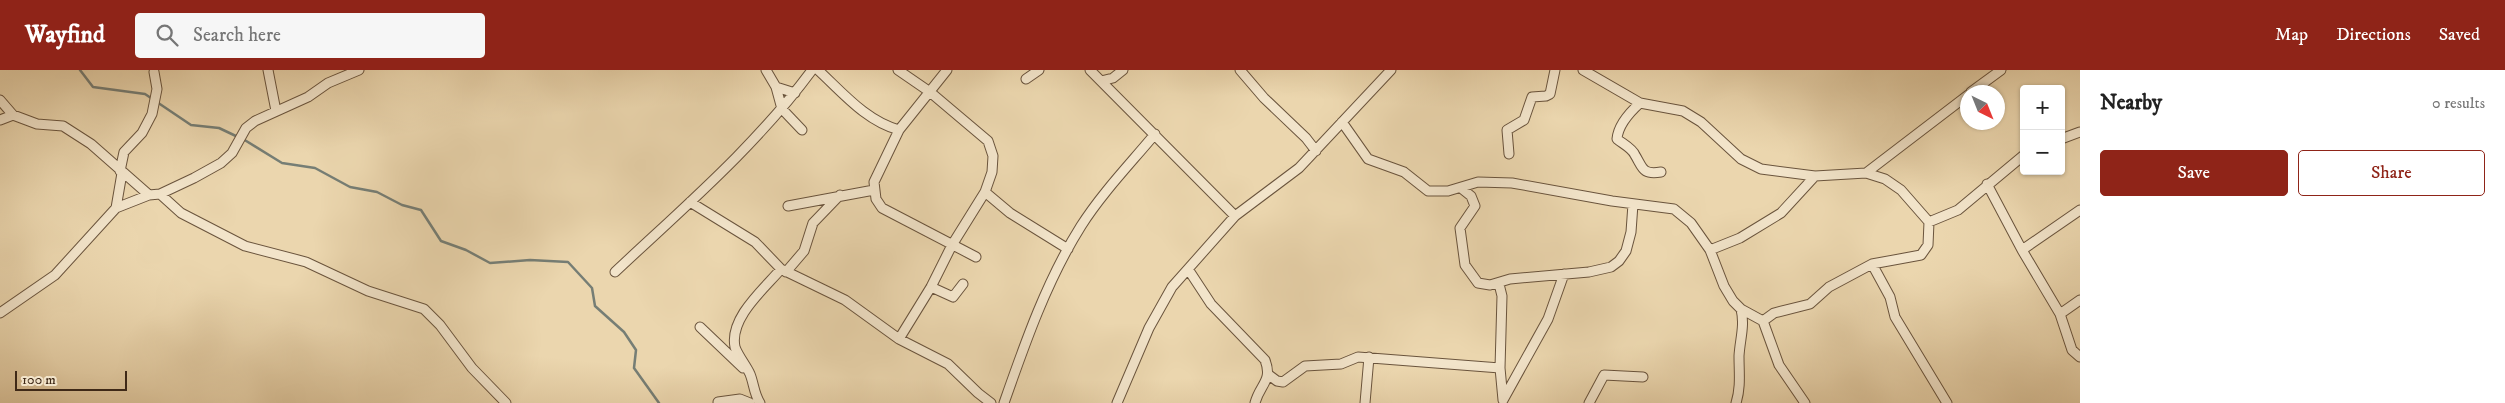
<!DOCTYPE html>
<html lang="en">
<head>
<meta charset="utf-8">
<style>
  body { margin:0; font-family:"IM FELL DW Pica",serif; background:#f6f6f6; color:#222 }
  .controls { position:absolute; right:15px; top:15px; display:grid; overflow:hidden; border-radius:5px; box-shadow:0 1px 4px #0004 }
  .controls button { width:45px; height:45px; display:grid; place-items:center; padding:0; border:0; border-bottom:1px solid #e0e0e0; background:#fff; color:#222; font:25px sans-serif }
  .compass { position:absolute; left:1960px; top:15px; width:45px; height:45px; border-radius:50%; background:#fff; box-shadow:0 1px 4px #0004; rotate:137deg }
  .scale { position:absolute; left:15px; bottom:12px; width:112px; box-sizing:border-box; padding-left:5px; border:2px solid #3f2917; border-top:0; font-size:14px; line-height:18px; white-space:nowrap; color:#3f2917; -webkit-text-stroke:4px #f2e4ca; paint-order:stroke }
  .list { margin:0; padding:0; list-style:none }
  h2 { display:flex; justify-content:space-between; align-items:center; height:65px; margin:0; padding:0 20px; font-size:21px }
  h2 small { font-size:16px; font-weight:400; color:#767676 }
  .actions { display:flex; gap:10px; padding:15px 20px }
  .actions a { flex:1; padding:11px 0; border:1px solid #8f2418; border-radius:5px; text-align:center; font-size:18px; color:#8f2418 }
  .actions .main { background:#8f2418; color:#fff }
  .icon { flex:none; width:28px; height:28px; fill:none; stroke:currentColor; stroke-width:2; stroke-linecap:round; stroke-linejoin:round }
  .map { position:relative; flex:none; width:2080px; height:333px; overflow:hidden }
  header { display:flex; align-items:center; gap:30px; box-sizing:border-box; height:70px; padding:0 25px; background:#8f2418; color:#fff }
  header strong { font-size:24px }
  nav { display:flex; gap:28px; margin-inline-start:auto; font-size:18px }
  .search { width:350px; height:45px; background:#f6f6f6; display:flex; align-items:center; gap:12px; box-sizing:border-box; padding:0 18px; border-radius:5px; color:#767676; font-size:19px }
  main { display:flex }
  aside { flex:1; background:#fff }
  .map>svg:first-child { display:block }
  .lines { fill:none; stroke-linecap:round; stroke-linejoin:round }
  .stream { stroke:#767e75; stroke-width:2.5 }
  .street-casing { stroke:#6a543d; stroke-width:11 }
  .street { stroke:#f2e4ca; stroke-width:9 }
</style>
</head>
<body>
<header>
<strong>Wayfind</strong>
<div class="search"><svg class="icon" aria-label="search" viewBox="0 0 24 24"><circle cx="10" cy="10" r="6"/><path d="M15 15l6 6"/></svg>Search here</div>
<nav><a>Map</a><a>Directions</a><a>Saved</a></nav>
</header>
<main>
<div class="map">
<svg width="2080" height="333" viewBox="0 0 2080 333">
  <rect width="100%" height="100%" fill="#ebd6ae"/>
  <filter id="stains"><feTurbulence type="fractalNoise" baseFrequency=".004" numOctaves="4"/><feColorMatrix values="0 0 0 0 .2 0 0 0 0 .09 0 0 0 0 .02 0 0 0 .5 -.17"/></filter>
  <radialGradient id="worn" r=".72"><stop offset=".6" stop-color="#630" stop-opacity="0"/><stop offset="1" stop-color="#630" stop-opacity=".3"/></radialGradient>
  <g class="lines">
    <path class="stream" d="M80,0L93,17L145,24L191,55L219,58L238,67
      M243,69L282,93L315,98L350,117L377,122L402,135L421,140L441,171L466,180L490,193L530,190L568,192L592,218L595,236L624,262L636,280L634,298L659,333"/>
    <defs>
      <path id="street" d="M268,0L276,41
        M766,0L776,17L795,23
        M818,0C843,23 866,51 899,60L947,0
        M898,0L930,22L988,71L993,86L992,102L985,122L952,175L931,217L899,269
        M1090,0L1235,146
        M1240,0L1264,28L1306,68L1316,81
        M1583,0L1640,33L1683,41L1701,52L1741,89L1761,99L1815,106L1866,103L1885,109L1901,120L1929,152L1958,140L2024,85
        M1026,9L1039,0
        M1101,11L1113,8L1123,0
        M776,17L782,39L802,60
        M1971,22L2001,0
        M0,30L13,45
        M1640,33C1630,42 1618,56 1617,69C1623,74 1632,78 1635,85C1643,98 1642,105 1661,102
        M0,50L13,45L37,54L63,56L91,74L149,125
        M1342,52L1368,89L1404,102L1428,121H1448L1478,112L1512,113L1612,131L1674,139L1691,153L1710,180L1724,216L1733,231L1741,239L1763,251L1779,295L1805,333
        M899,60L874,112L876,129L882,138L976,187
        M2061,69L2080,62
        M1509,84L1507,60L1524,50L1532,27L1546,26L1550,24L1555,0
        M120,101L124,82L142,63L152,44L157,19L154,2
        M1866,103L1968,25
        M1987,114L2022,180L2060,244L2072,280L2080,287
        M1461,118L1471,126L1475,136L1460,158L1465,195L1478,213L1490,215L1510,209L1589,202L1611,197L1619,191L1626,181L1631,162L1633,134
        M985,122L1010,143L1068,179
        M160,124L181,143L245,176L306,192L368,221L424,239L440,255L472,298L506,333
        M690,132L755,172L781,199L845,230L899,269L948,294L978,323L991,333
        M788,136L874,120
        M116,138L122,103
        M1710,180L1740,168L1781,143L1815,106
        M2022,180L2080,140
        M1872,194L1890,227L1895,247L1947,333
        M1188,199L1211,234L1265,290C1273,311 1260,314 1255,333
        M615,202C683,138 756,76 812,0
        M786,202L804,181L813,153L840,125
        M1499,214L1502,226L1500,298L1503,330
        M931,217L953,227L963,214
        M0,243L55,205L116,138L149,125L160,124L194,108L221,93L232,83L246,58L255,51L308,27L328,13L359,0
        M2060,244L2080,230
        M1763,251L1774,243L1810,234L1829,217L1872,194L1921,185L1928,175L1929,152
        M700,257L743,298
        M1269,305L1277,311L1283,312L1305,296L1341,294L1358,287L1500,298
        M1503,330L1548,249L1564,204
        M718,332L740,329L750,333
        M760,333C754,324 754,314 750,304C746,295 738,286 735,277C729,248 764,219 781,199
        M1004,333C1025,273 1047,210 1081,156C1102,123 1130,94 1155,64
        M1117,333L1149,258L1172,217L1235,146L1299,98L1391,0
        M1365,333L1369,287
        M1589,333L1604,305L1643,307
        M1736,333C1741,317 1739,303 1739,286C1740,269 1745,256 1741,239"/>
    </defs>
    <use href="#street" class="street-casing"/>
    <use href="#street" class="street"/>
  </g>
  <rect width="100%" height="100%" filter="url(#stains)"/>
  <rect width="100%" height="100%" fill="url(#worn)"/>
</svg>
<div class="controls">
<button>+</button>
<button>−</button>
</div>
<svg class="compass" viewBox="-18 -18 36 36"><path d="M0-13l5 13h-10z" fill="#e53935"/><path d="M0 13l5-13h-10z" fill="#767676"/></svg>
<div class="scale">100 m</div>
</div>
<aside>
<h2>Nearby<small>0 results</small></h2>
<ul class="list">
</ul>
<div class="actions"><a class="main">Save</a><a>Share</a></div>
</aside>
</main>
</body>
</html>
